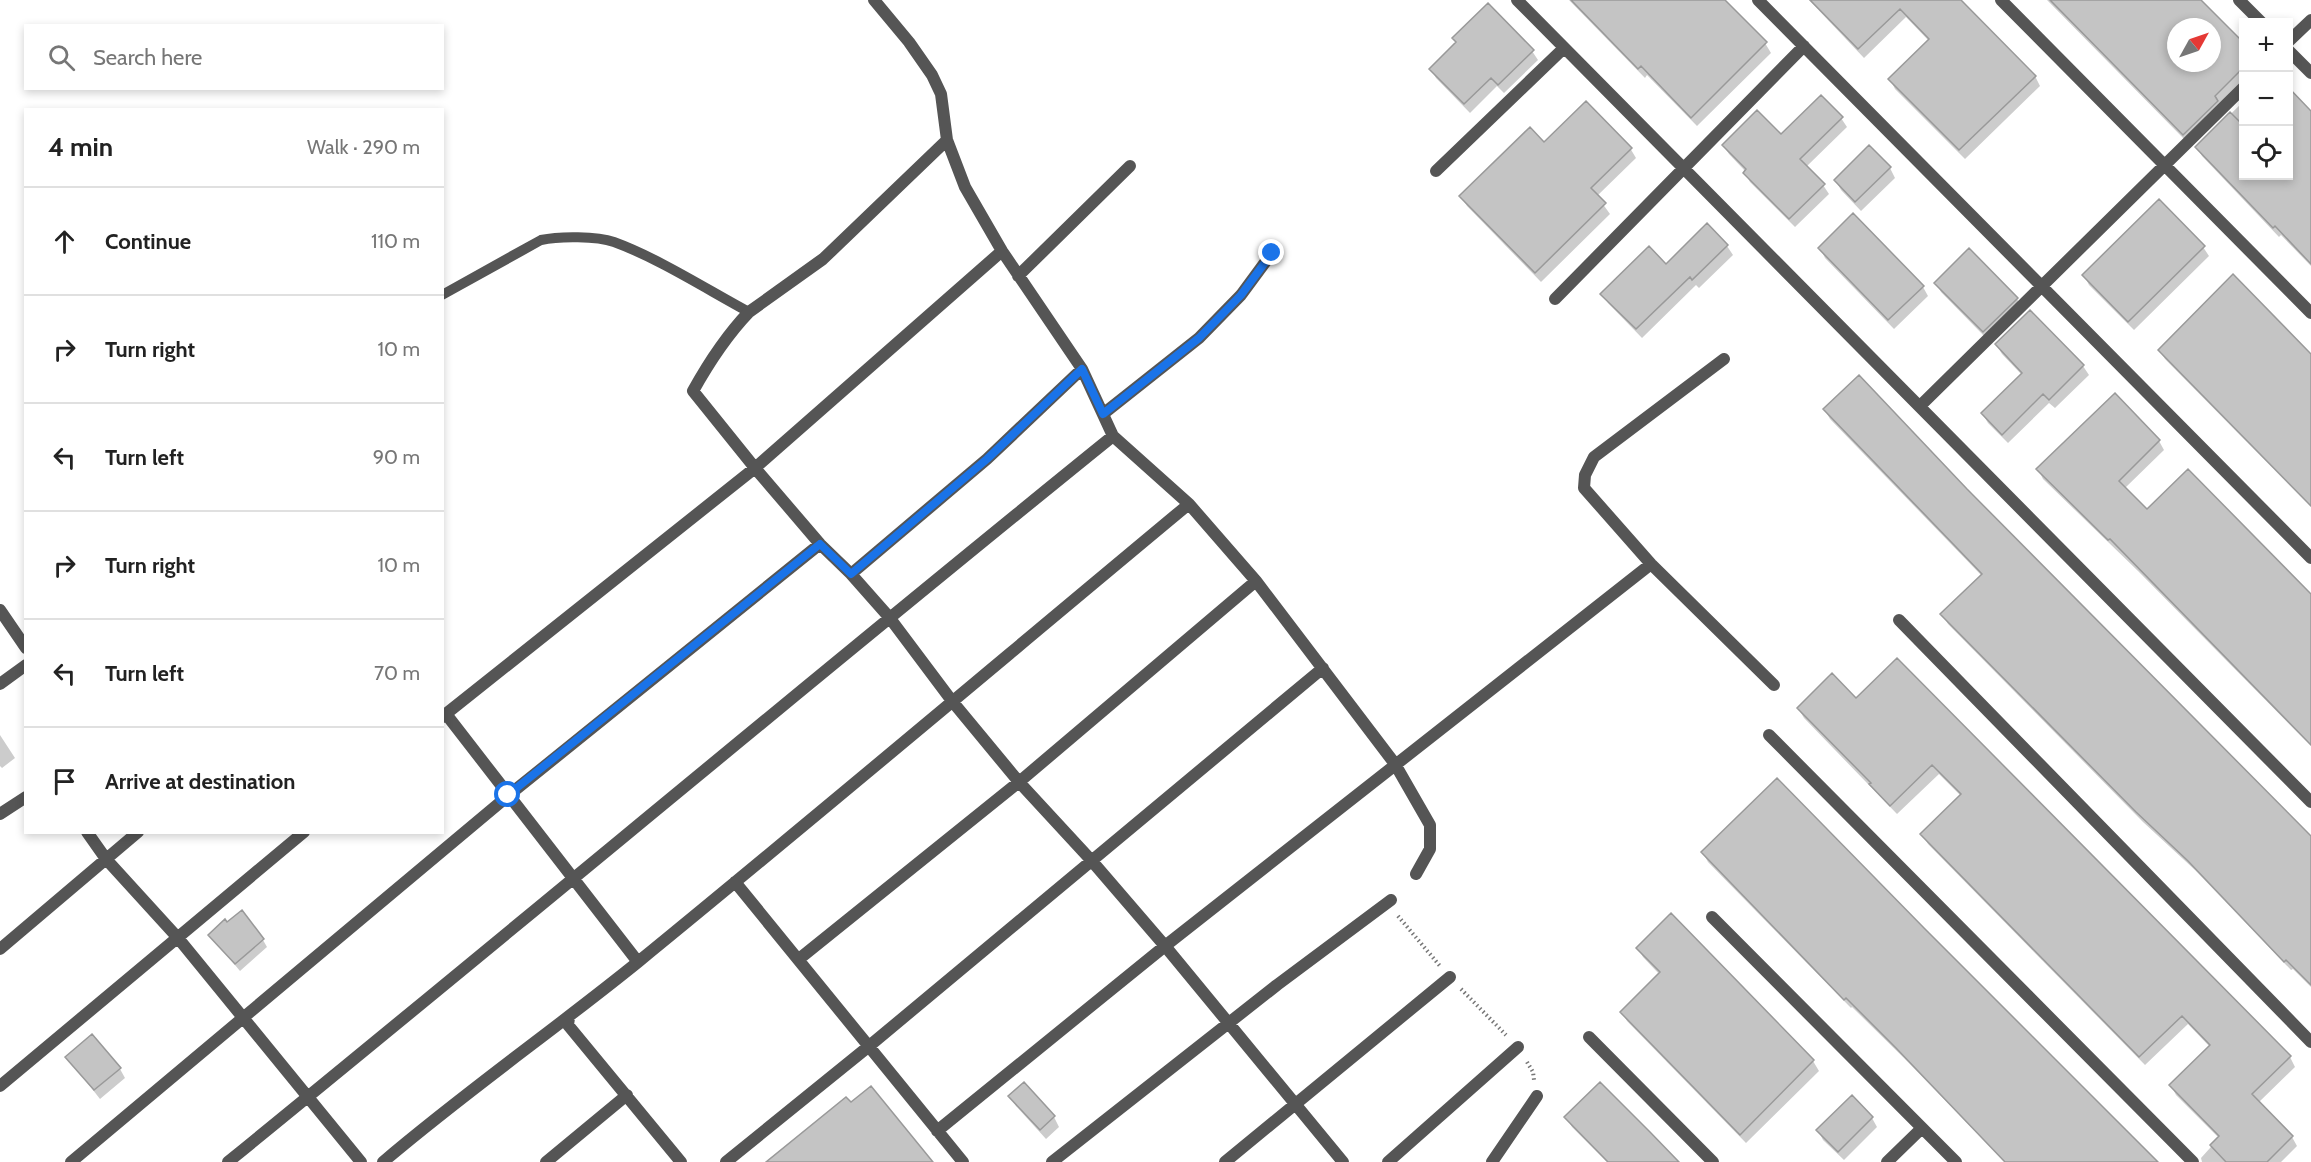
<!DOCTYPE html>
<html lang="en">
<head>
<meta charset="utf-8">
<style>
  body { margin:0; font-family:Cabin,sans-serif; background:#f2f2f2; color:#222 }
  .controls { position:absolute; right:18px; top:18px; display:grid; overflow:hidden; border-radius:0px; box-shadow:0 3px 9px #0003 }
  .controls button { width:54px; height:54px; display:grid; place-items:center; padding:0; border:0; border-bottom:2px solid #e0e0e0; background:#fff; color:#222; font:30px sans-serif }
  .compass { position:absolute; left:2167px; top:18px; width:54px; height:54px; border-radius:50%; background:#fff; box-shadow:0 3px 9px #0003; rotate:50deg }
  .stop { position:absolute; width:18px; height:18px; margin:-14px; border:4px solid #1a73e8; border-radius:50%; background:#fff }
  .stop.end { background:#1a73e8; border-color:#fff; box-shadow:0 2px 6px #0008 }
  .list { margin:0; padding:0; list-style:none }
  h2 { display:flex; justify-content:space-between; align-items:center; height:78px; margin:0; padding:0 24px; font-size:26px }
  h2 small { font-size:20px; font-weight:400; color:#767676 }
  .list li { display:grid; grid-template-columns:39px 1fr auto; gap:18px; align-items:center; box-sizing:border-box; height:108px; padding:0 24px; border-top:2px solid #e0e0e0 }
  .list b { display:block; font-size:22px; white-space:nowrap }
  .list em { font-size:20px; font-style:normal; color:#767676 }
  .icon { flex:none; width:33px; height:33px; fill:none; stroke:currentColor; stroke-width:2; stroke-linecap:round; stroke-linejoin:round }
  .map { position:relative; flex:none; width:2311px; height:1162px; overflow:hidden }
  .search { position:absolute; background:#fff; box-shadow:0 3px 9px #0003; left:24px; top:24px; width:420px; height:66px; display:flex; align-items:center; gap:15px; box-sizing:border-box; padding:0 21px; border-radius:0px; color:#767676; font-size:22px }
  .panel { position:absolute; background:#fff; box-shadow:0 3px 9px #0003; left:24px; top:108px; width:420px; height:726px; border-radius:0px }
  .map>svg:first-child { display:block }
  .shadow { fill:#0003; fill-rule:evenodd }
  .building { fill:#c4c4c4; stroke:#999; stroke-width:1.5; fill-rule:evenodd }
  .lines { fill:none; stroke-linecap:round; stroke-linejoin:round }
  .path { stroke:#777; stroke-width:4; stroke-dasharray:1.5 3; stroke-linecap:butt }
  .service { stroke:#555; stroke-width:10 }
  .minor { stroke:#555; stroke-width:12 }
  .route { stroke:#1a73e8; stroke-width:8 }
</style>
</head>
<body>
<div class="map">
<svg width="2311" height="1162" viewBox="0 0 2311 1162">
  <rect width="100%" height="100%" fill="#fff"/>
  <path class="shadow" d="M1569,0H1723L1765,43L1771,53L1697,126L1647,75L1645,78Z
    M1809,0H1959L2035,76L2040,86L1965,159L1895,89L1890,79L1929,41L1906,17L1864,58Z
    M2047,0H2199L2244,45V90L2189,144ZM2176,27H2212V63H2176Z
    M1532,51L1538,60L1504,93L1497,86L1470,113L1436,78L1431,69Z
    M2288,90L2311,113V266L2281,235L2279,237L2202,156L2197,147L2244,101V176H2288Z
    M1841,118L1847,127L1806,167L1823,185L1829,194L1795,227L1750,182L1745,173L1746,172L1729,154L1723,145L1781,136Z
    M1544,144L1630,148L1636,158L1597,196L1610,214L1541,282L1467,206L1461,197Z
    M1890,168L1895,178L1861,211L1841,190L1836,181Z
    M1707,225L1727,246L1733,255L1699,288L1696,285L1642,338L1608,303L1602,294L1666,266Z
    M2203,247L2209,256L2134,330L2089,285L2084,275Z
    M1820,248L1923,287L1928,296L1894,329L1825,258Z
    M1936,283L2017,299L2022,308L1989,341L1941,292Z
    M1996,344L2083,366L2089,375L2055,408L2049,403L2008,443L1988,423L1982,413L2022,375L2002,354Z
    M2159,350L2311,355V507L2165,359Z
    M1825,410L1902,424L2311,838V987L2293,969L2291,970L2195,870L2143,822L1948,624L1942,614L1982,576L1830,419Z
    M2159,441L2164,450L2125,488L2147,511L2311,595V746L2138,571L2043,479L2038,469Z
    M1897,660L2290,1057L2295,1067L2258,1103L2292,1137L2297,1146L2281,1162H2202L2201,1158L2219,1138L2176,1095L2171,1085L2210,1047L2188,1024L2145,1065L1928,844L1922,834L1961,796L1939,774L1897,814L1804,718L1798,708L1856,700Z
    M0,735L15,758L2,768L0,766Z
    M1703,853L2156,1162H2005L1904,1058L1852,1007L1851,1008L1708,862Z
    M1671,915L1813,1061L1819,1071L1746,1143L1627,1021L1622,1012L1660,975L1643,957L1638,948Z
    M227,924L263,940L267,947L240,971L210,935Z
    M67,1057L120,1069L125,1078L100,1099Z
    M1024,1084L1054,1117L1059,1127L1046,1139L1016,1106L1010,1096Z
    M1566,1117L1678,1162H1607L1572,1127Z
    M1872,1118L1877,1127L1844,1160L1823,1140L1818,1130Z"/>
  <path class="building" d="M1571,0H1725L1767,42L1691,118L1641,66L1638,69Z
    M1810,0H1961L2036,76L1959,150L1888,79L1929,39L1900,9L1858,49Z
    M2050,0H2201L2244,43V67L2215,96L2218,101L2183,135ZM2176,27H2212V63H2176Z
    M1488,3L1534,50L1498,85L1491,78L1464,104L1429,69L1456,42L1452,38Z
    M2289,88L2311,111V264L2275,226L2273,228L2195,147L2230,112L2244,126V176H2289Z
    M1821,95L1843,117L1800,159L1825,184L1789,219L1743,173L1746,169L1722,145L1757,110L1781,134Z
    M1586,101L1632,148L1591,188L1606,203L1535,273L1459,196L1530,127L1544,142Z
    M1869,145L1891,167L1855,202L1834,180Z
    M2159,199L2205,246L2128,322L2082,275Z
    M1853,213L1924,286L1888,320L1818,248Z
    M1707,223L1728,245L1692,280L1690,277L1636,329L1600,294L1649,246L1666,264Z
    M1969,248L2018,298L1983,332L1934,283Z
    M2233,274L2311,354V506L2158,350Z
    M2030,310L2084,365L2049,400L2043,394L2002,435L1981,413L2022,373L1995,344Z
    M1859,375L1967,489L2311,836V985L2286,960L2284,962L2188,861L2136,812L1940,614L1982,574L1823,409Z
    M2115,393L2160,440L2119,481L2147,509L2188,469L2311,594V745L2110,539L2108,540L2036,469Z
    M1897,658L2291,1056L2252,1094L2293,1136L2267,1162H2226L2210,1145L2219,1136L2169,1085L2210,1045L2182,1016L2139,1057L1920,834L1961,794L1932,765L1890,806L1869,784L1871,783L1797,708L1832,673L1856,698Z
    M1777,778L1925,929L2158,1162H2005L1896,1048L1846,998L1844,1000L1701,852Z
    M242,910L264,939L235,964L208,935L225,919L227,922Z
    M1671,913L1814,1060L1740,1135L1620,1012L1660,972L1636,948Z
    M92,1034L121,1068L94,1090L65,1057Z
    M1024,1082L1055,1116L1040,1130L1008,1096Z
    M1600,1082L1650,1132L1679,1162H1608L1564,1117Z
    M871,1086L933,1162H766L846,1097L851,1102Z
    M1852,1095L1873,1117L1838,1152L1816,1130Z"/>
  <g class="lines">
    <path class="path" d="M1398,916L1440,966
      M1461,989L1506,1035
      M1527,1062L1533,1072L1534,1080"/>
    <path class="service" d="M442,295L541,240C559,236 597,236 614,242C658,258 708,290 749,312"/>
    <path class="minor" d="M874,0L909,42L932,75L941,94L947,140L965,187L1002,251L1082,369L1113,436L1189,504L1256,581L1395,764L1430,825V849L1416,874
      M1517,0L2311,802
      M1758,0L2311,558
      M2001,0L2311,313
      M2239,0L2261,22
      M2288,42L2311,20
      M2288,50L2311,73
      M947,140L823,259L749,312C727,335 708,364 693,391L755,468L820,544L851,574L889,617L952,701L1019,782L1091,860L1165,946L1343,1162
      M1436,171L1564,48
      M1018,276L1130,166
      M1555,299L1804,46
      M1724,359L1594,457L1585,475L1584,488L1651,564L1774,685
      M1920,406L2244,87
      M1103,414L1199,338L1241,295L1272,253
      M851,574L987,459L1082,369
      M0,610L26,648
      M1899,620L2311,1042
      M0,684L26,665
      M446,714L638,962
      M442,717L755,468L1002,251
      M1769,735L2193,1162
      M0,814L26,797
      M87,832L106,859L178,938L361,1162
      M735,882L963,1162
      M1712,917L1956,1162
      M0,949L138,832
      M799,959L1019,782L1256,581
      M569,1018L568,1025L681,1162
      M1589,1037L1713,1162
      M0,1086L304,832
      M937,1131L1165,946L1651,564
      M71,1162L509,795L820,544
      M228,1162C524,921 816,676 1113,436
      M383,1162C465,1092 554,1030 638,962C823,811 1005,657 1189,504
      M546,1162L627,1095
      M726,1162L868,1047L1323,668
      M1052,1162L1277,985L1391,900
      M1225,1162L1450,977
      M1388,1162L1518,1047
      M1492,1162L1537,1096
      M1887,1162L1922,1128"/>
  </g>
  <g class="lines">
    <path class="route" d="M508,795L820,544L851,574L987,459L1082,369L1103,414L1199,338L1241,295L1272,253"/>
  </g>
</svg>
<div class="controls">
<button>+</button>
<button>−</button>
<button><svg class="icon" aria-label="locate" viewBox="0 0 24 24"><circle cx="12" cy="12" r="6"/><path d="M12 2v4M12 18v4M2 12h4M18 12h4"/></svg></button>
</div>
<svg class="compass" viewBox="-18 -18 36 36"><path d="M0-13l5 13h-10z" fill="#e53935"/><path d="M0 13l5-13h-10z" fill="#767676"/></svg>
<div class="stop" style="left:508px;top:795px"></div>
<div class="stop end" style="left:1272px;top:253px"></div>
<div class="search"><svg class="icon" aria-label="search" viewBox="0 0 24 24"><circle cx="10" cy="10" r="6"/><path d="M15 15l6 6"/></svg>Search here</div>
<section class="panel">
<h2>4 min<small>Walk · 290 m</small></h2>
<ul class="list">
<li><svg class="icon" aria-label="ahead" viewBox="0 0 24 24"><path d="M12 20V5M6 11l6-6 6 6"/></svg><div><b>Continue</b></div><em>110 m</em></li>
<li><svg class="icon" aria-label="right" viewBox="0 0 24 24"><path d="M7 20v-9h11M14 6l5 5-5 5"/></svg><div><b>Turn right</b></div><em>10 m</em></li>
<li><svg class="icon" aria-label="left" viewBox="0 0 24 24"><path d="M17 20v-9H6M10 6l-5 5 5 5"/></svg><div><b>Turn left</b></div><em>90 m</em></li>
<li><svg class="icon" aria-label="right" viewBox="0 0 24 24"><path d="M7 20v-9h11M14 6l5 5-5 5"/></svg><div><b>Turn right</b></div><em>10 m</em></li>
<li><svg class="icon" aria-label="left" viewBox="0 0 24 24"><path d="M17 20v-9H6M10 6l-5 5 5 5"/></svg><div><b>Turn left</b></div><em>70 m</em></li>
<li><svg class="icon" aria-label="arrive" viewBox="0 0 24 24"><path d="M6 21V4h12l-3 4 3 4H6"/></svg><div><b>Arrive at destination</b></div></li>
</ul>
</section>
</div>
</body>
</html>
